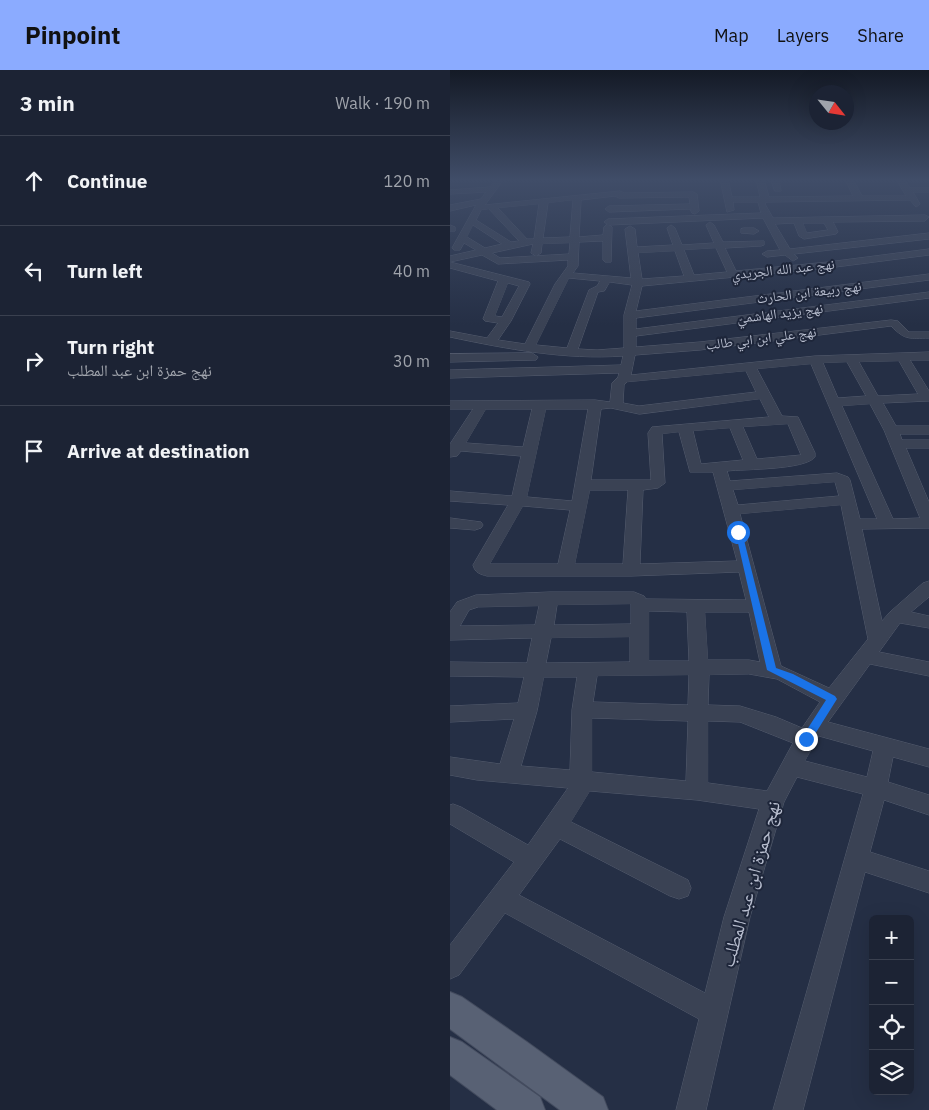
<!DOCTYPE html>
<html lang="en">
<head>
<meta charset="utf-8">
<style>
  body { margin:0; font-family:"IBM Plex Sans","Noto Naskh Arabic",sans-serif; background:#252b3c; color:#f1f3f6 }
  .controls { position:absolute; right:15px; bottom:15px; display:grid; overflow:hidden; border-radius:8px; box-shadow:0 5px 20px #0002 }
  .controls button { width:45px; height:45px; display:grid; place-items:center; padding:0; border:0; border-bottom:1px solid #3a404f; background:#1c2334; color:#f1f3f6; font:25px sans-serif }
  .compass { position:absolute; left:359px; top:15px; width:45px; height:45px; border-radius:50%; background:#1c2334; box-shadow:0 5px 20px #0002; rotate:120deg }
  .stop { position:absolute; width:15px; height:15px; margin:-11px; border:4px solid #1a73e8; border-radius:50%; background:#fff }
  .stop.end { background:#1a73e8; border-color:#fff; box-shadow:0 1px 5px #0008 }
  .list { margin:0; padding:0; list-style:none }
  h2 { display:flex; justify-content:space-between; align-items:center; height:65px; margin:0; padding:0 20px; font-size:21px }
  h2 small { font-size:16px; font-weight:400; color:#a0a4ac }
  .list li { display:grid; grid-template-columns:32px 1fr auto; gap:15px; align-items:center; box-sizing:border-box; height:90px; padding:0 20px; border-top:1px solid #3a404f }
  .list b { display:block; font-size:19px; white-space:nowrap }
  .list p { margin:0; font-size:16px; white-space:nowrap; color:#a0a4ac }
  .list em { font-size:16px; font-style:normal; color:#a0a4ac }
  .icon { flex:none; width:28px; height:28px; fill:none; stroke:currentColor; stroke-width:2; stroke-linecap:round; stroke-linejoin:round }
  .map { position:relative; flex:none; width:479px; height:1040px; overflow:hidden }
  header { display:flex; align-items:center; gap:30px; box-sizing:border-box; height:70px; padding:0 25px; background:#8babff; color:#111 }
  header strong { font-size:24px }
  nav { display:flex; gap:28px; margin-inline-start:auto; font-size:18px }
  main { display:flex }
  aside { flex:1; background:#1c2334 }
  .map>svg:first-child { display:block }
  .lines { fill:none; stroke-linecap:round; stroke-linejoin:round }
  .minor-casing { stroke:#555d6f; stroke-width:1 }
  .major-casing { stroke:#434b5e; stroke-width:2 }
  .minor { fill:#3a4254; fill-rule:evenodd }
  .major { fill:#586174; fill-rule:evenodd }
  .route { fill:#1a73e8 }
  .labels { text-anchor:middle; stroke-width:4; stroke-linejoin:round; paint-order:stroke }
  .far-street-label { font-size:14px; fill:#b7bdce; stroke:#1e263a }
  .near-street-label { font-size:19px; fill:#b7bdce; stroke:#1e263a }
</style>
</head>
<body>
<header>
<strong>Pinpoint</strong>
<nav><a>Map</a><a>Layers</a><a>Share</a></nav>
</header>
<main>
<aside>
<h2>3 min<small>Walk · 190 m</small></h2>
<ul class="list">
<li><svg class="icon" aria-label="ahead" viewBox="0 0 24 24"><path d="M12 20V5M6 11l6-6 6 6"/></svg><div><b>Continue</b></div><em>120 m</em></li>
<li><svg class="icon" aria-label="left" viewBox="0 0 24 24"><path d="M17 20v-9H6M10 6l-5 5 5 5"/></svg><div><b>Turn left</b></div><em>40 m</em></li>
<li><svg class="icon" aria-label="right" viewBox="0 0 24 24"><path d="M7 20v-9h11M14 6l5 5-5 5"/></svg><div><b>Turn right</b><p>نهج حمزة ابن عبد المطلب</p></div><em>30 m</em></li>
<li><svg class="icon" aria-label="arrive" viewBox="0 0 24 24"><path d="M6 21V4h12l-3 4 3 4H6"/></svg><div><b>Arrive at destination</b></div></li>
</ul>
</aside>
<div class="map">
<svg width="479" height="1040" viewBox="0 0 479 1040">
  <rect width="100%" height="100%" fill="#252f45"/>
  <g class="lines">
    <defs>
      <path id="minor" d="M46,109H54L35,135L170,121L174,123L243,122L247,124L249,141L245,144L242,143L240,139L159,142L155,139L159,136L240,134L239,127L169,128L165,126L131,130L129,167L153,165L154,157L157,154L154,152L158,149L311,143L308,132H283L284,140L277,142L270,109H278L282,127H310L306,109H314L319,127L403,126L395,109H403L412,126H456L446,109H454L460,118H479V122H463L470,134L466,137L460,130L316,132L315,134L323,148L475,145L479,147L475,151L383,152L388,162L386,164L354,169L349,166L344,153L325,154L340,179L479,163V169L344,184L348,188L343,191L335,185L317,187L312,184L317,181L330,180L313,148L159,155L162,157L161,192H155L153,190V171L129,172L128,196L123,203L181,208L175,159L180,156L185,159L187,177L223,175L217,158L221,155L225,158L232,175L264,173L256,155L260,152L264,155L273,172L314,171V175L311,176L275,178L286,201L378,192L479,179V185L378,198L192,216L186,241L479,204V210L186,248V259L479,222V228L186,266V277L250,272L441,250L448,251L459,262H479V268C459,268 456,271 441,256L250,280L185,285L181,305L365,286L479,282V290H460L479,321V331L433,333L446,356H479V364H450L452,370H479V378H456L479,432V458L412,459L432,551L440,542L473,513L479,511V527L461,542L479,546V558L450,553L429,582L479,592V606L420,594L378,652L479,679V697L443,687L438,712L479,725V745L434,730L420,782L479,801V823L415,802L353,1040H323L413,724L347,707L334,732L300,847L256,1040H226L249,949L55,843L9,905L0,909V875L64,792L0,754V735L3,734L11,737L78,775L118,718L27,710L0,705V687L50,694L64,649L0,652V636L68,633L74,607L0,606V592L77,593L82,568L0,570V542L7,532L26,525L100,522H184L194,526L196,529L296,530L289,502L181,506H37C30,504 25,503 23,495L58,435L0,431V421L62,426L71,386L11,381L7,386L0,387V374L23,339H0V331L145,330L160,332L162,313L168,307L169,303L0,308V300L171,295L173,286C115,290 57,279 0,267V261L37,268L48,253L35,251L33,249L48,211L0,198V192L79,212L80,214L61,251L48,270L75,274L105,214L118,196V190L48,194L32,185L0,192V186L26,180L14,173L10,180H4L2,178L26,135L0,141V135L31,129L36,122L0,124V120L40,117ZM123,130L120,167L93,168L98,133ZM89,134L84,169H77L48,138ZM39,139L69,171L61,172L26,150L31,140ZM353,153H374L378,160L357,163ZM23,155L52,174L35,178L17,167ZM120,173L119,184L50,188L42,183L83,174L81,183L86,186L91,183L92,174ZM266,178L277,202L244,205L234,180ZM225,181L234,206L192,209L188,183ZM119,208L150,211L147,216L139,220L117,278L86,275ZM160,212L182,215L174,245V278L147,280L128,279L148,222L154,221ZM58,213L69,216L52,247L45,246ZM449,291L468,324L428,326L409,292ZM397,292L416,326L388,328L373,293ZM361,294L427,449H410L400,410L398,407L387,403L280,411L277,401C295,399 355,400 365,387V383L348,347L332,346L307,299ZM296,301L306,322L189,336L173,333L174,315L177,312ZM310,329L319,347L202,357L198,363L201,410H141L151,339L161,338L189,344ZM420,334L434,360L470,448L443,449L392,336ZM36,339H82L73,377L16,373ZM96,339H138L122,431L77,427ZM338,354L351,385L307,389L293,357ZM280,358L293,390L251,394L243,361ZM229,362L240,402H263L287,491L190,494L193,420L208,418L215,413L212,364ZM385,412L389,426L288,435L283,420ZM140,420H178L173,494H125ZM391,435L418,569L379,618L331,596L290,444ZM73,436L120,440L108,494H40ZM181,534V554L104,555L107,535ZM89,536L85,555L10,556L19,540L28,537ZM199,541L237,542L239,591H199ZM255,542H299L310,592L299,590H258ZM180,567V592L96,593L101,568ZM299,604L327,609L370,632L352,658L326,647L290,636L258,635L259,605ZM239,605L238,635L143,632L147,606ZM94,607H127L122,640L120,700L71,696L87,641ZM142,648L238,651L236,711L142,702ZM258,651L290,652L343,673L317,721L258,713ZM369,666L423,681L417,707L355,691ZM140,721L247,730L309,739L274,847L255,923L69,825L110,769L220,826L229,829L238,826L241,818L238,810L121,752Z
        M321,109H329L331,121H325Z
        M0,155L5,157V161H0Z
        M294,158H304L309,161L304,164L291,163V159Z
        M82,283L88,287L86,290L0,292V284Z
        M0,448L31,452L33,455L31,458L25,460L0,458Z"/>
      <path id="major" d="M0,922L12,927L77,972L153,1027L158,1040H110L0,959Z
        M0,967L12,972L90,1027L95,1040H47L0,1005Z"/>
    </defs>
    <use href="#minor" class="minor-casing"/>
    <use href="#major" class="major-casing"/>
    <use href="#minor" class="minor"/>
    <use href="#major" class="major"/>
  </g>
  <linearGradient id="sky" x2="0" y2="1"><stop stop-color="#141a26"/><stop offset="0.43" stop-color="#404d68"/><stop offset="1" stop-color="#404d68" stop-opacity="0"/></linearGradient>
  <rect width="479" height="255" fill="url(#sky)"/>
  <path class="route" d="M285,460L292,462L326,598L343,604L385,626L387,629L360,672H353L351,669L376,630L317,600Z"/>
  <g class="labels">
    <g class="far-street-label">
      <text transform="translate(333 199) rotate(-6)" y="5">نهج عبد الله الجريدي</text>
      <text transform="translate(359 222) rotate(-7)" y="5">نهج ربيعة ابن الحارث</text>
      <text transform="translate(330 243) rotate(-7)" y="5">نهج يزيد الهاشميّ</text>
      <text transform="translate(311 268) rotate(-7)" y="5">نهج علي ابن ابي طالب</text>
    </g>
    <g class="near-street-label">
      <text transform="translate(300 814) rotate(-74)" y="7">نهج حمزة ابن عبد المطلب</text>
    </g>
  </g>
</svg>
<div class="controls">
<button>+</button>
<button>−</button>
<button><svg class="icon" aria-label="locate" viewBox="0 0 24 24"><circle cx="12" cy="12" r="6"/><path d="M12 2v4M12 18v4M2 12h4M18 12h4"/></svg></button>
<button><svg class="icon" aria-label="layers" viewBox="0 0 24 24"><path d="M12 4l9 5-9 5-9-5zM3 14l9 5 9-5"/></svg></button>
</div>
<svg class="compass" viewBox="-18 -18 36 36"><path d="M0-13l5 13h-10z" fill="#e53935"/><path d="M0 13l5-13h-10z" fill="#a0a4ac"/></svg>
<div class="stop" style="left:288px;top:462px"></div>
<div class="stop end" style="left:356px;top:669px"></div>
</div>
</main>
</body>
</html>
